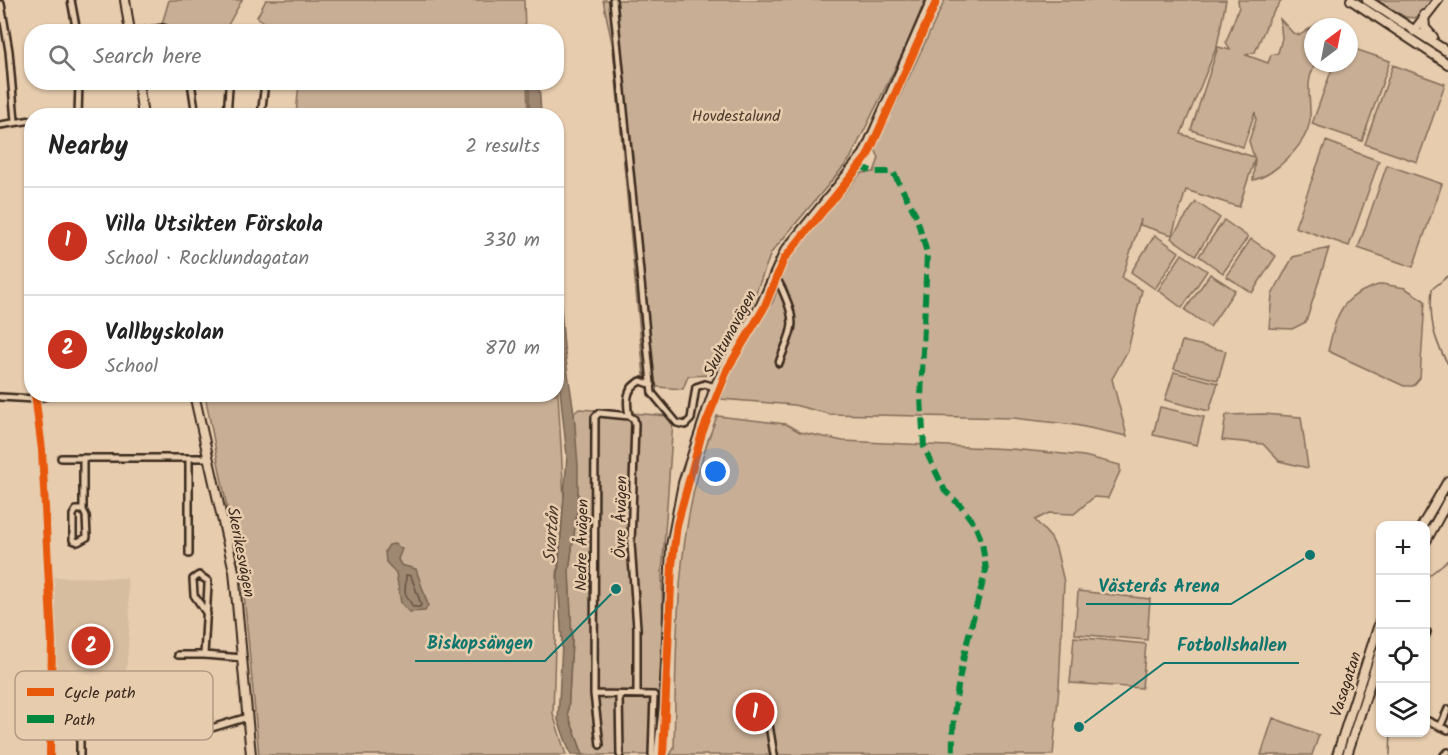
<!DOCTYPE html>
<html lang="en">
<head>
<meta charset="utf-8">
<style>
  body { margin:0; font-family:Kalam,sans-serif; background:#f6f6f6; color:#222 }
  .controls { position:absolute; right:18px; bottom:18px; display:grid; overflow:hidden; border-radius:12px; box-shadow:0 2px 4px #0004 }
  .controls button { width:54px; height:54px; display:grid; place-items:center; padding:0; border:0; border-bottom:2px solid #e0e0e0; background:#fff; color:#222; font:30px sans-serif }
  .compass { position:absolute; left:1304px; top:18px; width:54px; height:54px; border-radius:50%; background:#fff; box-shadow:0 2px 4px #0004; rotate:32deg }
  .you { position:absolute; left:716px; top:472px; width:21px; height:21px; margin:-15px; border:4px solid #fff; border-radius:50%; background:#1a73e8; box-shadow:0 0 0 9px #1a73e833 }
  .badge { display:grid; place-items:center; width:39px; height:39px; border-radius:50%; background:#c8321e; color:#fff; font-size:20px; font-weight:700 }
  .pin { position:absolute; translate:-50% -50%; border:3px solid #fff; box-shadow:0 2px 6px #0006 }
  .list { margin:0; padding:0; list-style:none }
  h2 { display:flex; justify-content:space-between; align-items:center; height:78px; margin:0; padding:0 24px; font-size:26px }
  h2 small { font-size:20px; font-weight:400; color:#767676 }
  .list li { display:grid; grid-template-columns:39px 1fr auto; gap:18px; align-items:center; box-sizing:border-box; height:108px; padding:0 24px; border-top:2px solid #e0e0e0 }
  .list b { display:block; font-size:22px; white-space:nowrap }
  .list p { margin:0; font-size:20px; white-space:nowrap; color:#767676 }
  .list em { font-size:20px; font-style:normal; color:#767676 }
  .icon { flex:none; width:33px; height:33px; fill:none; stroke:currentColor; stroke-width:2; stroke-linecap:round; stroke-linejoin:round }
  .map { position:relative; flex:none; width:1448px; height:755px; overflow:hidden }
  .search { position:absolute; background:#fff; box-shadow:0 2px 4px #0004; left:24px; top:24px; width:540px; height:66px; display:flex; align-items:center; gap:15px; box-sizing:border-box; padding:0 21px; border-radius:24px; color:#767676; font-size:22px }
  .panel { position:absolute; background:#fff; box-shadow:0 2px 4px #0004; left:24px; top:108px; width:540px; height:294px; border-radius:24px }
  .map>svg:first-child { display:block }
  .built { fill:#d7bda0 }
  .green { fill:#c8ae94; stroke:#826c59; stroke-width:1.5 }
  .water { fill:#9e8872; stroke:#766250; stroke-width:1.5 }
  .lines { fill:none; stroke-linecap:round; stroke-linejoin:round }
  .shore { stroke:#635040; stroke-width:1.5 }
  .stream { stroke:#766250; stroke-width:1.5 }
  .street-casing { stroke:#3b2a1e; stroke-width:10 }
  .secondary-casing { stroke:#3b2a1e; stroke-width:12 }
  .street { stroke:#e7ccae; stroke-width:5 }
  .secondary { stroke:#e7ccae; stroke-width:8 }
  .quiet { stroke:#00873e; stroke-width:6; stroke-dasharray:12 6; stroke-linecap:butt }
  .cycleway-casing { stroke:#e7ccae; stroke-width:11 }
  .cycleway { stroke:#e8590c; stroke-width:8 }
  .labels { text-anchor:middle; stroke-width:5; stroke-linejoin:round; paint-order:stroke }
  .park-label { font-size:16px; fill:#503e30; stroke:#e7ccae }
  .street-label { font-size:16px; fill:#3b2a1e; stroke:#e7ccae }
  .water-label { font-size:18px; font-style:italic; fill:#4f3d2f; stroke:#e7ccae }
  .key { fill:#e7ccae; stroke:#b39b83; stroke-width:1.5 }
  .key-label { font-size:16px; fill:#3b2a1e }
  .leader { fill:none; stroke:#0f766e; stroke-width:2 }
  .callout-dot { fill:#0f766e; stroke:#e7ccae; stroke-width:2 }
  .callout-label { font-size:18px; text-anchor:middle; font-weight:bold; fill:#0f766e; stroke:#e7ccae; stroke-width:5; stroke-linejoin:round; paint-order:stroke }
</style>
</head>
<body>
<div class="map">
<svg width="1448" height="755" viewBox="0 0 1448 755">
  <rect width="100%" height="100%" fill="#e7ccae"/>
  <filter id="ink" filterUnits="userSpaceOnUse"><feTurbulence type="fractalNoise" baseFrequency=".0167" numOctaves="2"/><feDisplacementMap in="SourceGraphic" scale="12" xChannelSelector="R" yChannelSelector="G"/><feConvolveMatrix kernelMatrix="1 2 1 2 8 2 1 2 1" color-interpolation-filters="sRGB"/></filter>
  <g filter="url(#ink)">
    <path class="built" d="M54,577L127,578L130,616L126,675L124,694L117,704L90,698L56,696Z"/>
    <path class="green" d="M169,0H242L224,32L181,31L162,24Z
      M266,0H524L525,31H275L257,17Z
      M603,0H925L906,46L850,159L771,253L751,306L712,375L688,376L683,389L645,386L613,48Z
      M945,0H1226L1217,46L1181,134L1254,157L1249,141L1256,120L1255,112L1243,147L1191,130L1218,47L1230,50L1226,42L1239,7L1238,0H1282L1270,17L1255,52L1246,55L1268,63L1271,55L1278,53L1282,38L1280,19L1293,33L1300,35L1318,23L1329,24L1330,27H1313V63H1316C1304,83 1311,97 1310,118C1309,142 1275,176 1253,180L1255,158L1239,207L1186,190L1172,235L1140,225L1141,219L1122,278L1142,290L1128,350L1112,379L1127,436L1075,425L1013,418L829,414L794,405L721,399L738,349L773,302L787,261L861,173L874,172L879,158L875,149Z
      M1376,0H1434L1415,18L1405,17Z
      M1349,47L1390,61L1362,141L1312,124L1334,63H1349Z
      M1393,65L1445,84L1417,162L1365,144Z
      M299,83H527L528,115H296Z
      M1326,141L1379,161L1349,246L1295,227Z
      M1387,165L1442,184L1413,267L1358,248Z
      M1196,202L1220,218L1196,255L1171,238Z
      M1224,220L1248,237L1223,273L1199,256Z
      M1155,235L1179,252L1155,289L1131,272Z
      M1251,239L1276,256L1252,293L1226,276Z
      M1329,248L1306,322L1292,329L1269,328L1272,295L1293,257Z
      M1182,254L1207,271L1182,308L1158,290Z
      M1210,274L1235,290L1210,327L1185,310Z
      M1382,284L1405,288L1425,301L1420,378L1413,386H1404L1328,351C1337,312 1341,295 1382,284Z
      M1182,341L1226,351L1218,380L1174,369Z
      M1174,372L1218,383L1209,411L1165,400Z
      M557,377L564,499L557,576L553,714L566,755H259L244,594L205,395L556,394Z
      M1160,407L1204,417L1197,445L1153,435Z
      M579,409L669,416L673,421L662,574L663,645L653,755H583L568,714L572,641L569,571L578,504L574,413Z
      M1263,414L1301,417L1308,468L1279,461L1263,444L1222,440L1226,415Z
      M717,416L786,424L800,432L843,441L1011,449L1084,456L1120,465V471L1108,498L1094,497L1074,514L1049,513L1035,520L1051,538L1056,548L1064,582L1059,687L1053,755H670L674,748C677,636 674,521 717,416Z
      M1078,591L1150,599L1147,640L1075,634Z
      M1074,637L1146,644L1142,688L1070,683Z
      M1273,718L1319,735L1312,755H1261Z"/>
    <path class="water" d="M529,83H539L541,115H529Z
      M557,256L564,347L574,413L578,466V504L569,571L572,641L568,714L583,755H571L558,720L562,644L558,576L567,456L557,362Z
      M394,544L402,549L398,559L401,565L416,569L428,605L425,611L409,612L401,603L396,573L386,562L385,551L389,545Z"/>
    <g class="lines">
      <path class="shore" d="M406,575L411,576L421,604L420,607H413L405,593Z"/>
      <path class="stream" d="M1448,276L1432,289C1429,318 1433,339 1448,364
        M1426,578L1448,560
        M1390,755L1391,732"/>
      <defs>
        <path id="street" d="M71,0L77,32
          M613,0L652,393L677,423L685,425L691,419L696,387L705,384L715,387
          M1,4L9,51L15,121
          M136,32L163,28L173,32
          M191,82L196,116
          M78,116L79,82
          M227,116L229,88
          M261,116L264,91
          M0,125L32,120
          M773,275C779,281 782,288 785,296C799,328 789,334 779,363
          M0,397L35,399L55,394
          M629,416L634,419L635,424L631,544L637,628V694
          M629,416C626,401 626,387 641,381L652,385
          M61,458H209
          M83,510H76L73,515V540L78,542L87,537L86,516L83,510V458
          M189,554V459
          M207,614L194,595L193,579L199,575L208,581V585L204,655L243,658
          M1426,635L1427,632
          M178,655H204
          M594,694L654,695L652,755
          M619,695L620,755
          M768,719L774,755
          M1426,720L1448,730
          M1440,727L1448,709
          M195,733L248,717
          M600,745L594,694L595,417L599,413L629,416
          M80,755V726L84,704
          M1444,755L1448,752"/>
        <path id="secondary" d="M125,0L130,32
          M1351,0L1448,64
          M1367,0L1448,52
          M1424,15L1425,28L1433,37
          M1414,31L1438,0
          M138,82L143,116
          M194,394L234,571L251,755
          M1422,526L1448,481
          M1426,541L1448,500
          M658,755L664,708L671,546L683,483L715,387L737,342L761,305L785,251L864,154L932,0
          M1337,755L1380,621
          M1347,755L1380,652"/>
      </defs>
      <use href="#street" class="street-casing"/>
      <use href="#secondary" class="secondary-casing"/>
      <use href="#street" class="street"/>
      <use href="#secondary" class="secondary"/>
      <path class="quiet" d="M860,166L873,172H893L916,215L927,253L921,398L924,447L945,491L961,506L975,525L982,542L986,570C970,631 951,691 953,755"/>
      <defs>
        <path id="cycleway" d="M35,394L42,450L52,642L50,755
          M663,755L672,565L677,525L702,433L728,368L764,308L784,259L867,157L937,0"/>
      </defs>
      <use href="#cycleway" class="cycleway-casing"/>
      <use href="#cycleway" class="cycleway"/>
    </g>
  </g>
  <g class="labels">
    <g class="park-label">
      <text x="736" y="121">Hovdestalund</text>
    </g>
    <g class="street-label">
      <text transform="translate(729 333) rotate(-62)" y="6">Skultunavägen</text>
      <text transform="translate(620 517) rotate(-89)" y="6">Övre Åvägen</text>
      <text transform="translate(581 545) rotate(-89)" y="6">Nedre Åvägen</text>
      <text transform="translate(242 552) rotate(79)" y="6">Skerikesvägen</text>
      <text transform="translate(1345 684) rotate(-72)" y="6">Vasagatan</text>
    </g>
    <g class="water-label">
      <text transform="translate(551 535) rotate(-86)" y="6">Svartån</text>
    </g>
  </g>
  <rect x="15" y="671" width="198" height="69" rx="9" class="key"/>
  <rect x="27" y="688" width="27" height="8" fill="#e8590c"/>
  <rect x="27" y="715" width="27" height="8" fill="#00873e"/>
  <g class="key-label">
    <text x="64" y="698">Cycle path</text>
    <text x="64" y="725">Path</text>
  </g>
  <path class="leader" d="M1310 555L1231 604H1086M616 589L545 661H415M1079 727L1164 663H1299"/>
  <g class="callout-dot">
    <circle cx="1310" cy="555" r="6"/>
    <circle cx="616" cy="589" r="6"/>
    <circle cx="1079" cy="727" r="6"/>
  </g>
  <g class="callout-label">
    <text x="1159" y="592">Västerås Arena</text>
    <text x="480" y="649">Biskopsängen</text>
    <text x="1232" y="651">Fotbollshallen</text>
  </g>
</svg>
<div class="controls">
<button>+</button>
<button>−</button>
<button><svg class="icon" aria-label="locate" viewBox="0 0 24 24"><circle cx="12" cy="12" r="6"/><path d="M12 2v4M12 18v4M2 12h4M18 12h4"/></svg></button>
<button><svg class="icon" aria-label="layers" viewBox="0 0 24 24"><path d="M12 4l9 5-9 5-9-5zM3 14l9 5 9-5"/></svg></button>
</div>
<svg class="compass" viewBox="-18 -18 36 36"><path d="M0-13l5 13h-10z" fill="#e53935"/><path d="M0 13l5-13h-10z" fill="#767676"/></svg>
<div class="you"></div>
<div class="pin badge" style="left:755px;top:712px">1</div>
<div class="pin badge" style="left:91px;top:646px">2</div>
<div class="search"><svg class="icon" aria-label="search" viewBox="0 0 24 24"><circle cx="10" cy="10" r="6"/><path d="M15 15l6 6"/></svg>Search here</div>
<section class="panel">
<h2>Nearby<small>2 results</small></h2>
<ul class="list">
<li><span class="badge">1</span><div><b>Villa Utsikten Förskola</b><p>School · Rocklundagatan</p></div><em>330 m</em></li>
<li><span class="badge">2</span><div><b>Vallbyskolan</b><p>School</p></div><em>870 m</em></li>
</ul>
</section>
</div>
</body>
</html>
